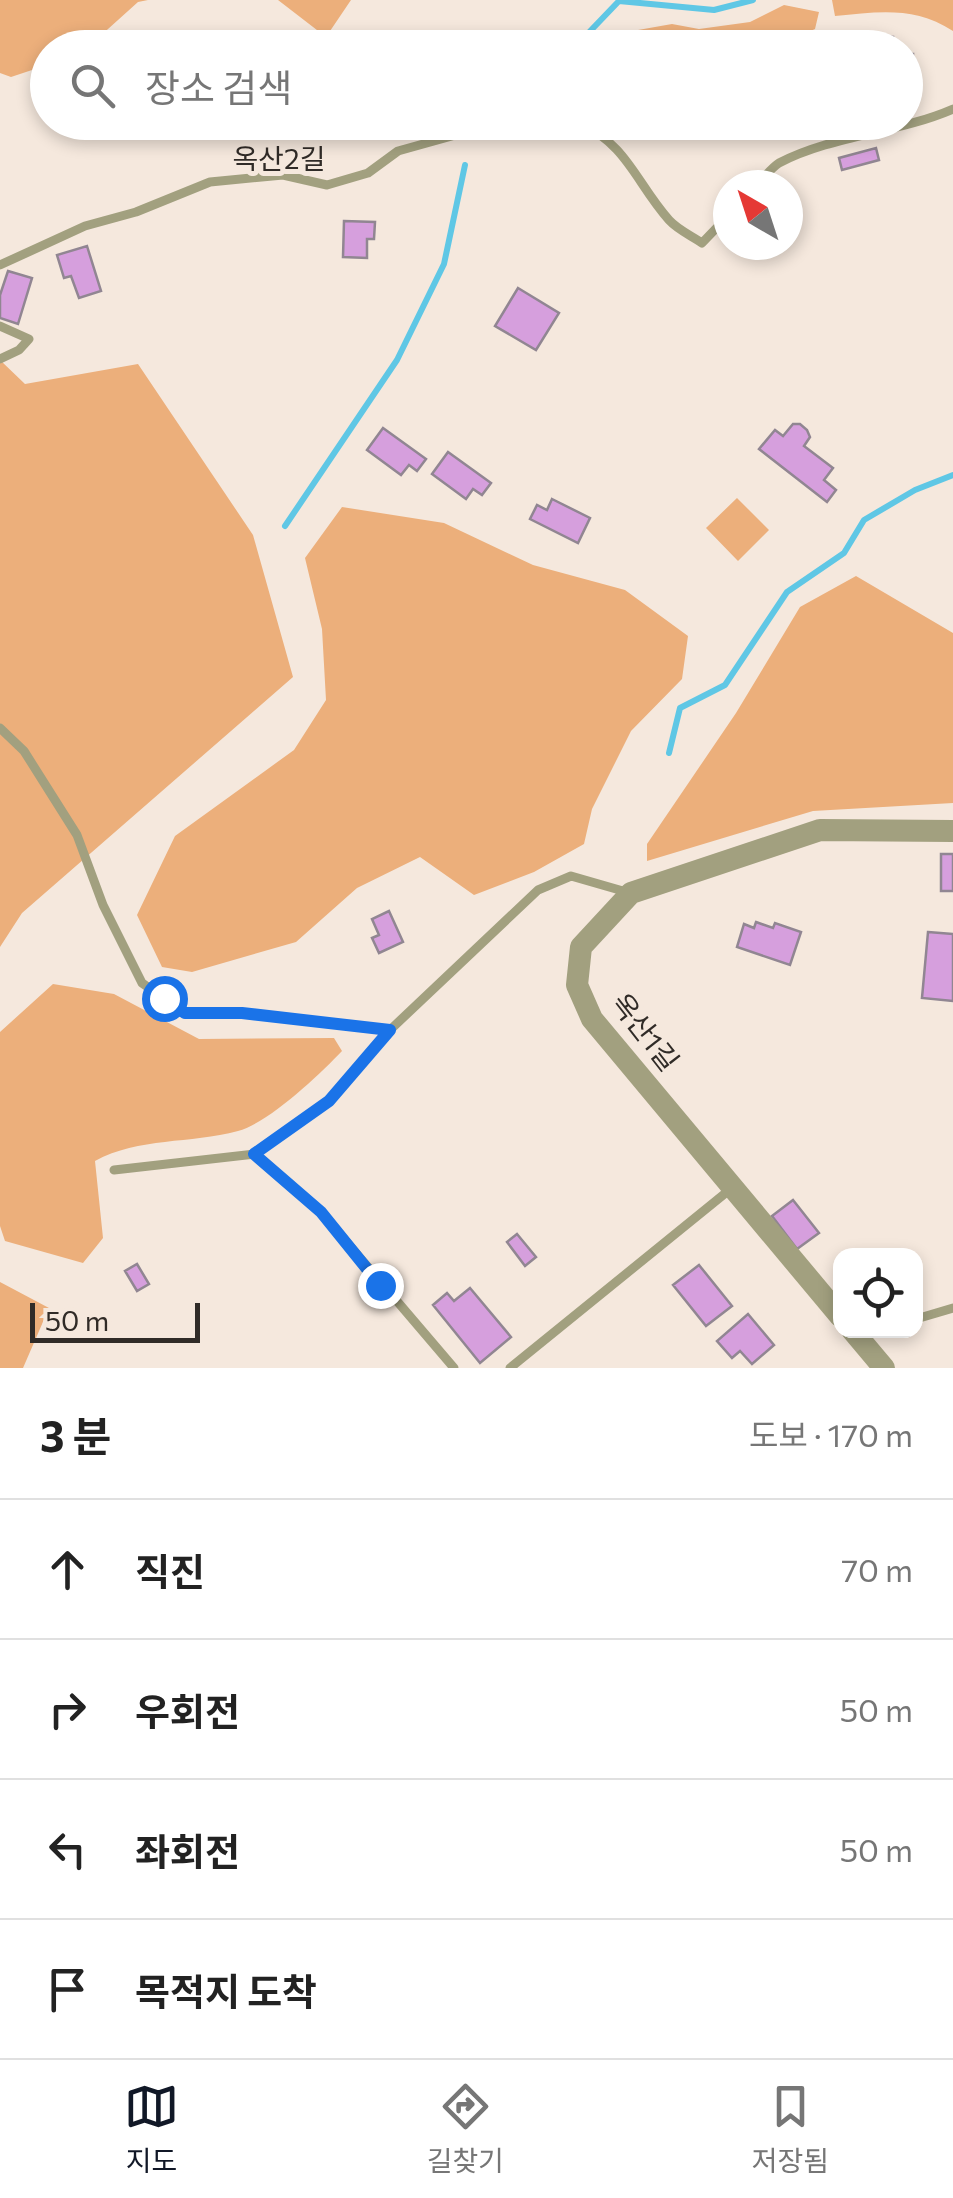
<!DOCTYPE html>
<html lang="ko">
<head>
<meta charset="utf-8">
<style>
  body { margin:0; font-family:Commissioner,"Noto Sans KR",sans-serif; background:#f2f2f2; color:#222 }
  .controls { position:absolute; right:30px; bottom:30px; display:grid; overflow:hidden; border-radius:20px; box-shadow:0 5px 15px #0003 }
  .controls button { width:90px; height:90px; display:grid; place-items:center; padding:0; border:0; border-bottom:2px solid #e0e0e0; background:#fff; color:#222; font:50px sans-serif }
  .compass { position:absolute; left:713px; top:170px; width:90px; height:90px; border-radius:50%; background:#fff; box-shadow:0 5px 15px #0003; rotate:321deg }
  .scale { position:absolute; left:30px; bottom:25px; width:170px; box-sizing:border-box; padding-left:10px; border:5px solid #302b27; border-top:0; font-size:28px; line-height:35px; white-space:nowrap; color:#302b27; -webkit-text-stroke:8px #f5e8dd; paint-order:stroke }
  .stop { position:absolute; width:30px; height:30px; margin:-22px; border:8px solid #1a73e8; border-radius:50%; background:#fff }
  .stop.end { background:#1a73e8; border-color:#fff; box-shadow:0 2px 10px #0008 }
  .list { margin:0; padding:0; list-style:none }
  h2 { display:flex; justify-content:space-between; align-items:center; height:130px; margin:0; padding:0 40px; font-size:42px }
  h2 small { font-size:32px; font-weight:400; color:#767676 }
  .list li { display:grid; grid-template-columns:65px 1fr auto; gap:30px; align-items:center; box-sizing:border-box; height:140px; padding:0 40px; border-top:2px solid #e0e0e0 }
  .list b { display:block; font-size:38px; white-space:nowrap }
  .list em { font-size:32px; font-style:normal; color:#767676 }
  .icon { flex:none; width:55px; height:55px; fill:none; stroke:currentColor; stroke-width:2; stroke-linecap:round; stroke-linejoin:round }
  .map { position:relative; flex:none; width:953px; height:1368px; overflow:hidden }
  .search { position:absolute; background:#fff; box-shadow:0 5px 15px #0003; left:30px; right:30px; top:30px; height:110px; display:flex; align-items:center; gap:25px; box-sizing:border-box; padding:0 35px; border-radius:55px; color:#767676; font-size:38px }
  .sheet { height:690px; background:#fff }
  nav { display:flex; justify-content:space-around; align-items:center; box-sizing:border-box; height:140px; border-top:2px solid #e0e0e0; background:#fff; font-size:28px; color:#767676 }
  nav a { display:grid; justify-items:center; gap:5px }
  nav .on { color:#111827 }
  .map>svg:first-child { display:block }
  .green { fill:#ecaf7b }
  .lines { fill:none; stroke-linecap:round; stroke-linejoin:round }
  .stream { stroke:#5fc7e5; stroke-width:6 }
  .building { fill:#d69fdd; stroke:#918692; stroke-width:2.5 }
  .service { stroke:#a2a07f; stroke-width:9 }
  .tertiary { stroke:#a2a07f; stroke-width:22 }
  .route { stroke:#1a73e8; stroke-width:12 }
  .labels { text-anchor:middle; stroke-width:10; stroke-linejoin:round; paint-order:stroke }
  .street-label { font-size:28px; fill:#302b27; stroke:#f5e8dd }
</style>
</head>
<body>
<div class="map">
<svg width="953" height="1368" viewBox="0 0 953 1368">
  <rect width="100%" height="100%" fill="#f5e8dd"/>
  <path class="green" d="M0,0H148L138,2L88,47L48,48L47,65L11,77L0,73Z
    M278,0H351L326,37Z
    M832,0H953V31C914,6 879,12 835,16Z
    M784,5L819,12L815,29L786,42L739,43L723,48L616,47L621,33L672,24L699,29L750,22Z
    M0,360L25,384L138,364L253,535L293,677L22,913L0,947Z
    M737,498L769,530L738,561L706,528Z
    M342,507L444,523L533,565L625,590L688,636L682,679L631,731L592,809L584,844L534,872L474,895L420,857L357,888L296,942L192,972L162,967L137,915L175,836L294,750L326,700L322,629L305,558Z
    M856,576L953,633V803L813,811L647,861V844L736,713L800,607Z
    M53,984L114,994L199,1039L334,1038L342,1051C319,1075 270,1122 238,1131C190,1144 139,1137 95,1161L103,1238L83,1263L5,1241L0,1226V1032Z
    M0,1282L49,1308L23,1368H0Z"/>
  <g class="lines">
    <path class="stream" d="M574,48L619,1L714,10L753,0
      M285,526L397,360L444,264L465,165
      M669,753L680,708L725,685L787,592L844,553L864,520L915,490L953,475"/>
  </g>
  <path class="building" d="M867,36L893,37L892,48H867Z
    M906,54H913L910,97H906Z
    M165,122H190L192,130L170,138Z
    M876,148L879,160L842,170L839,158Z
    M344,221L375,222L374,239H367V258L343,257Z
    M87,246L101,291L79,298L71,276L64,278L57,255Z
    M8,271L32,278L18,324L0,318V295Z
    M518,288L559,313L536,350L495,326Z
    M793,424H800L807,430L810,437L804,446L833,468L824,480L836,490L827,502L759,449L775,430L783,436Z
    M383,428L426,459L417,471L409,465L401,475L367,450Z
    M448,452L491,483L482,495L473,489L466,499L432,474Z
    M552,499L590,518L578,543L530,519L537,505L547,510Z
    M941,854H953V891H941Z
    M389,911L403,942L379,953L372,938L379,935L372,919Z
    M756,922L773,928L775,923L801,932L790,965L737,947L744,924L754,928Z
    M928,932L953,934V1001L922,998Z
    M793,1200L819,1233L797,1249L772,1216Z
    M517,1234L536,1257L525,1266L507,1242Z
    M137,1264L149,1284L137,1291L125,1271Z
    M699,1265L732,1306L706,1326L673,1285Z
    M470,1288L511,1337L480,1363L433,1305L447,1293L454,1301Z
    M748,1314L774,1345L752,1364L740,1351L732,1358L717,1341Z"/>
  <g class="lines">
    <path class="service" d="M578,122C628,145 636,183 669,220C678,230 692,236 702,243L728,216
      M757,185C764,178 771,168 779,163C833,135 898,133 953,109
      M0,265L85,226L136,212L210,182L283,175L327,185L368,173L398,151L502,122
      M0,326L29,339L19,350L0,359
      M0,728L24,751L77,835L103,905L142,983L185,1013H242L390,1030
      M255,1154L321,1212L454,1368
      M114,1170L255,1154L329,1101L390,1030L538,890L571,876L630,893
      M916,1319L953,1308
      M864,1330L870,1333L879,1330
      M510,1368L733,1187"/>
    <path class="tertiary" d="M840,1316L592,1019L577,985L581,947L631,893L820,830L953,831
      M852,1330L884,1368"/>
  </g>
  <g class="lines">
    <path class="route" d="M164,998L185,1013H242L390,1030L329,1101L254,1154L321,1212L380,1285"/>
  </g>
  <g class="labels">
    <g class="street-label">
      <text x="279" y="169">옥산2길</text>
      <text transform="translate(645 1032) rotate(52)" y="10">옥산1길</text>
    </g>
  </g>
</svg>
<div class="controls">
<button><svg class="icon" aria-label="locate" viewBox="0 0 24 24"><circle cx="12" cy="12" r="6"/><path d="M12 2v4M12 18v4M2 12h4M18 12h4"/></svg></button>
</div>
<svg class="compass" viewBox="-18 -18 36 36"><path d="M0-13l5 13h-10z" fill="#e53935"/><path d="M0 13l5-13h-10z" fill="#767676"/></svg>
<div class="scale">50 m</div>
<div class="stop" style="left:164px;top:998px"></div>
<div class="stop end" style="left:380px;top:1285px"></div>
<div class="search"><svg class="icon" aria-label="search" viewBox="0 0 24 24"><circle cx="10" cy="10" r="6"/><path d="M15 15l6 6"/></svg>장소 검색</div>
</div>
<section class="sheet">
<h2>3 분<small>도보 · 170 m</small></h2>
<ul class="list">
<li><svg class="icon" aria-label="ahead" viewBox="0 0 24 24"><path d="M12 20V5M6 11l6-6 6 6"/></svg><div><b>직진</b></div><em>70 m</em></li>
<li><svg class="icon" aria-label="right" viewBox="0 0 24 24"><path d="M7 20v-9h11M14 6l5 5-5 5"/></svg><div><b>우회전</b></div><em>50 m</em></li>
<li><svg class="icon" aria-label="left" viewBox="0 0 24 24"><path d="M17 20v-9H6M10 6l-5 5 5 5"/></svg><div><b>좌회전</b></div><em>50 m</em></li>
<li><svg class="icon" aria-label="arrive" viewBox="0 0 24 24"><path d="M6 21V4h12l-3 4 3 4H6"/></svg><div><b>목적지 도착</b></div></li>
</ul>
</section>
<nav>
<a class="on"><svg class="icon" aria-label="map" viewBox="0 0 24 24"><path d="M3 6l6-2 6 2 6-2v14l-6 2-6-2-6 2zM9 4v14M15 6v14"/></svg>지도</a>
<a><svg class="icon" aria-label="directions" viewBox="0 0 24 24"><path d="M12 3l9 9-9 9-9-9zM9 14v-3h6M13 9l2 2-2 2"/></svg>길찾기</a>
<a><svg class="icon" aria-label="saved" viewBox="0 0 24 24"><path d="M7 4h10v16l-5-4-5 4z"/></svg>저장됨</a>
</nav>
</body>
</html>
